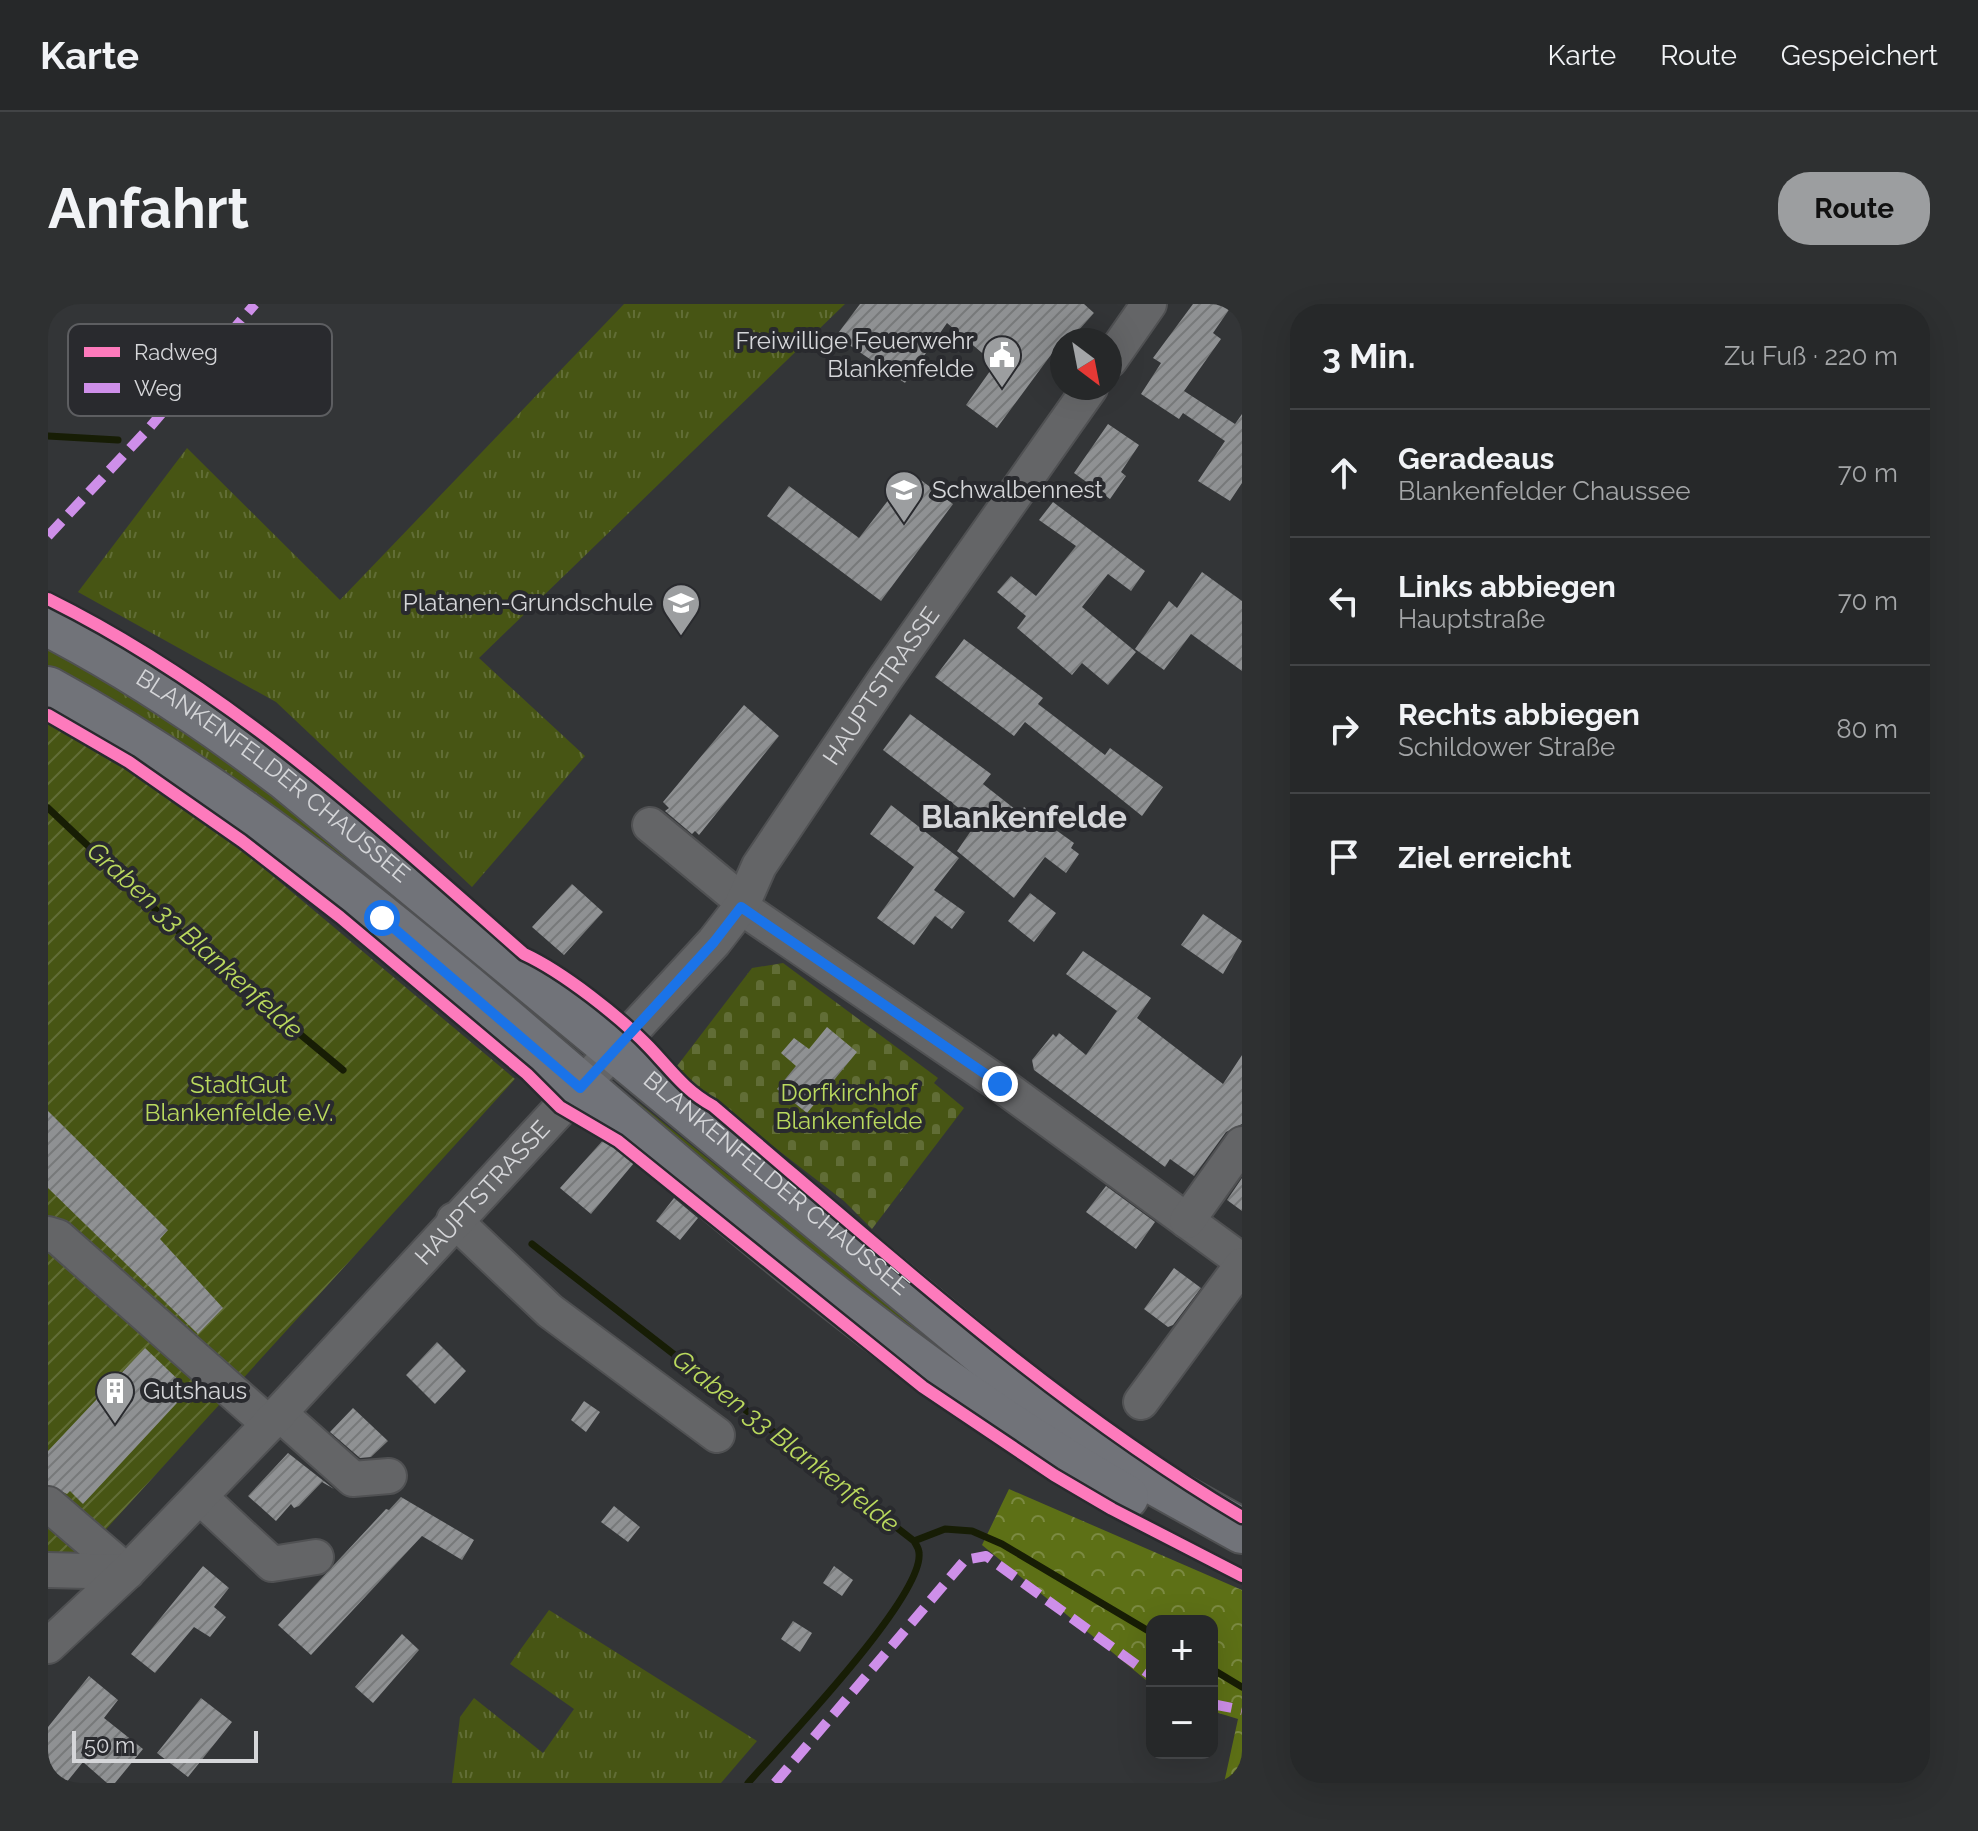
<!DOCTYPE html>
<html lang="de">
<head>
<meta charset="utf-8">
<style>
  body { margin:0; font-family:Raleway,sans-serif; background:#2e3031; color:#f1f3f6 }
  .controls { position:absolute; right:24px; bottom:24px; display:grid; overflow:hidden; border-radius:16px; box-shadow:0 8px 32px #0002 }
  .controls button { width:72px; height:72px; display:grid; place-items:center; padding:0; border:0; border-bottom:2px solid #424446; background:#262829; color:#f1f3f6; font:40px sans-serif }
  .compass { position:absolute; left:1002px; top:24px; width:72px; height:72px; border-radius:50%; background:#262829; box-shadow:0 8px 32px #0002; rotate:148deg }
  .scale { position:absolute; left:24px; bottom:20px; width:186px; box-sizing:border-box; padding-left:8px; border:4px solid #d5d6d9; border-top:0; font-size:22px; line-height:28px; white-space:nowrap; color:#d5d6d9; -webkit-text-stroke:6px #292a2e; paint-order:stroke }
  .stop { position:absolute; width:24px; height:24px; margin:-18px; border:6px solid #1a73e8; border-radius:50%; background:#fff }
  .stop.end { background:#1a73e8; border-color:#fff; box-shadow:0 2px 8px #0008 }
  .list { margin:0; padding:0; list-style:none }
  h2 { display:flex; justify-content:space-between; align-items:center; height:104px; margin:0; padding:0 32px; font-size:34px }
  h2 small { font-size:26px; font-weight:400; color:#a4a6a8 }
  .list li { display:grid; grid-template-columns:52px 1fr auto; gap:24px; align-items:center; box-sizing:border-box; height:128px; padding:0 32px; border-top:2px solid #424446 }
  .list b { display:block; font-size:30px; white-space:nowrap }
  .list p { margin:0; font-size:26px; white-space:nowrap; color:#a4a6a8 }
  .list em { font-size:26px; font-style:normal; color:#a4a6a8 }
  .icon { flex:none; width:44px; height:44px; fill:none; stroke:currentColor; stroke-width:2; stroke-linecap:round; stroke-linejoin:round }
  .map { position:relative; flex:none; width:1194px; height:1479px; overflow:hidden; border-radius:32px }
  header { display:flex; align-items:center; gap:48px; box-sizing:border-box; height:112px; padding:0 40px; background:#262829; border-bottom:2px solid #424446 }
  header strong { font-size:38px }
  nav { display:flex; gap:44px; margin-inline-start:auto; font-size:28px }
  .intro { display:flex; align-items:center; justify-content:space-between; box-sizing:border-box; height:192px; padding:0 48px }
  h1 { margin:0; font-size:56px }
  .button { padding:20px 36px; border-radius:32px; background:#9c9ea0; color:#111; font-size:28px; font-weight:700 }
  main { display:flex; gap:48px; padding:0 48px }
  aside { flex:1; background:#262829; border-radius:32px; box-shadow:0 8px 32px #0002 }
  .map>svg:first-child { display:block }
  .grass { fill:url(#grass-tufts) }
  .forest { fill:url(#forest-crowns) }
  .cemetery { fill:url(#cemetery-stones) }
  .garden { fill:url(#garden-furrows) }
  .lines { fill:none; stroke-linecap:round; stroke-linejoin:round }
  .stream { stroke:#171d05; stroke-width:7 }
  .building { fill:url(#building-hatch) }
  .minor-casing { stroke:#505153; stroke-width:38 }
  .major-casing { stroke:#505153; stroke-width:48 }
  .minor { stroke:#646567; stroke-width:34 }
  .major { stroke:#717379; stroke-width:44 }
  .quiet { stroke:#ce8fe9; stroke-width:10; stroke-dasharray:20 10; stroke-linecap:butt }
  .cycleway-casing { stroke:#292a2e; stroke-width:17 }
  .cycleway { stroke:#fd7abc; stroke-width:12 }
  .route { stroke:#1a73e8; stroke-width:10 }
  .labels { text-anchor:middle; stroke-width:8; stroke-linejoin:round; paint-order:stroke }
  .poi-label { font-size:24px; fill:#d5d6d9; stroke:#292a2e; text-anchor:end }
  .street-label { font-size:24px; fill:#d5d6d9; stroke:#292a2e }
  .park-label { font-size:24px; fill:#bada5e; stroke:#292a2e }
  .water-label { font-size:26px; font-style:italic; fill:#bad95d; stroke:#292a2e }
  .district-label { font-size:32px; font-weight:bold; fill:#d5d6d9; stroke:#292a2e }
  .key { fill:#292a2e; stroke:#5d5e61; stroke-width:2 }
  .key-label { font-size:22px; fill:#d5d6d9 }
</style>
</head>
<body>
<header>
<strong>Karte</strong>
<nav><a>Karte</a><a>Route</a><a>Gespeichert</a></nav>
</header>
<div class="intro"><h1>Anfahrt</h1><a class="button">Route</a></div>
<main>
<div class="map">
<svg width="1194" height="1479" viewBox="0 0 1194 1479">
  <defs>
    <pattern id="grass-tufts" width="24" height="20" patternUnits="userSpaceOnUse" patternTransform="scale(2)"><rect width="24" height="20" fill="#475514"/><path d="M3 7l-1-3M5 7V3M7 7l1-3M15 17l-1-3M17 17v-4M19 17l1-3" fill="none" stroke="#616d36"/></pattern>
    <pattern id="forest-crowns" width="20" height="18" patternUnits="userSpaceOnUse" patternTransform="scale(2)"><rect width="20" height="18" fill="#5d7016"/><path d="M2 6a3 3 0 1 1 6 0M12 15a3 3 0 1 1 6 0" fill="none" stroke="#7b8a42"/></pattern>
    <pattern id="cemetery-stones" width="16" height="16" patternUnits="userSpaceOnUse" patternTransform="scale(2)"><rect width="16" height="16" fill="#475514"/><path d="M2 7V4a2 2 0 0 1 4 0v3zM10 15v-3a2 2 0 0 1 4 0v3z" fill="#616d36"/></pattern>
    <pattern id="garden-furrows" width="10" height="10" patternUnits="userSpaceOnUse" patternTransform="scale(2)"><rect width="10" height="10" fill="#475514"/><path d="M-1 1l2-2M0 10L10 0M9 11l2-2" fill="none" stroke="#616d36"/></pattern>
    <pattern id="building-hatch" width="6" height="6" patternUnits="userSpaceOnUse" patternTransform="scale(2)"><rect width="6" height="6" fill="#8f9193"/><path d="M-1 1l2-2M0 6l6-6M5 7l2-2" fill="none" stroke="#77797a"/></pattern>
  </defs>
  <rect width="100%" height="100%" fill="#333537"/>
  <path class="grass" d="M576,0H797L431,354L537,452L424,583L228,398L30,288L139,144L292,296Z
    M0,337L135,415L507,720L500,727L0,368Z
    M591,799L701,888L762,925L982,1120L584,808Z
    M501,1306L709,1437L673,1479H404L412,1413L426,1394L495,1449L526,1405L462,1360Z"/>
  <path class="forest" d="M961,1185L1194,1286V1479H1176L1190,1415L1164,1407V1317H1104V1381L934,1241Z"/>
  <path class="cemetery" d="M735,659L890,774L886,779L916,804L824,925L796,897L626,766L704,664Z"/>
  <path class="garden" d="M0,420L77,465L189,542L467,775L31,1255L0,1248Z"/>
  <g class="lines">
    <path class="stream" d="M0,132L70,136
      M0,504L145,641L295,766
      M484,940L866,1237C868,1241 871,1244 871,1249C876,1293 733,1441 700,1479
      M866,1237L897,1225L924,1227L954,1240L1104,1329
      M1164,1365L1194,1383"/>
  </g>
  <path class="building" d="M812,0H1036L1046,9L1022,36H1014V43L1011,40L949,124L918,101L947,60L899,19L857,79L788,32Z
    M1145,0H1185L1165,29L1173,35L1136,87L1187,120L1194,110V179L1182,197L1150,177L1177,137L1135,109L1131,115L1093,90L1113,59L1105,54Z
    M1060,120L1091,141L1073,168L1078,172L1062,195L1026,169Z
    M862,168L905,200L833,297L719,212L741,182L811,234Z
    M1005,198L1097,267L1083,287L1060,270L1034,303L1088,348L1060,381L1034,359L1024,371L969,324L978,312L949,288L963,272L988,292L1028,242L991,216Z
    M1154,268L1194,297V367L1143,330L1116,366L1087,345L1121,297L1129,304Z
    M916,335L995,394L990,400L1057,451L1062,444L1115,483L1094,512L977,418L966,432L887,373Z
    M696,401L731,432L651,531L647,527L644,530L617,507L621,504L615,498Z
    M862,410L943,470L935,480L972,509L976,503L1026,539L1023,544L1031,550L1018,569L997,553L966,594L909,547L929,518L835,446Z
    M843,501L911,554L886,586L917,608L904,625L887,612L866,641L829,614L866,563L822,530Z
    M524,580L555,608L516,651L484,623Z
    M982,589L1008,609L986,638L960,617Z
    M1155,610L1194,637L1175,670L1133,641Z
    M1035,647L1103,694L1089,714L1175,780L1194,751V820L1178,828L1146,872L1122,855L1117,863L986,766L984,756L1005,730L1008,733L1011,729L1038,751L1069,707L1018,670Z
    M779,723L809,748L759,809L729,785L748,762L733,749L746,734L761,745Z
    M0,807L120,926L112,935L175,1004L150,1030L0,884Z
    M557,834L586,859L543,910L512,884Z
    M1194,874V907L1179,896Z
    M1058,882L1107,918L1088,945L1038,908Z
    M626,894L650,914L632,936L608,917Z
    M1126,964L1153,984L1125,1021L1120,1023L1096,1005Z
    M389,1038L418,1067L387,1100L358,1071Z
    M97,1044L141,1086L35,1200L22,1187L19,1190L0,1181V1147Z
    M536,1097L552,1108L538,1128L523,1116Z
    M305,1104L340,1137L323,1153L312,1154L282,1128Z
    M240,1149L286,1185L274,1178L251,1202L246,1204L243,1200L228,1217L200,1192Z
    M353,1193L426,1236L414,1256L374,1232L263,1351L230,1321L338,1205L341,1206Z
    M566,1202L592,1223L580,1238L553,1218Z
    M155,1262L181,1284L166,1303L178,1313L162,1333L146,1323L107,1369L83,1350Z
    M786,1262L805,1276L794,1292L775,1279Z
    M745,1317L764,1329L752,1348L733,1335Z
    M354,1330L371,1346L325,1399L307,1383Z
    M41,1372L70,1396L56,1414L95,1445L67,1479H59L35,1458L18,1479H0V1423Z
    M153,1394L184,1418L140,1473L109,1449Z"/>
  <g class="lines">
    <defs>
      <g id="minor">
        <path d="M1062,56L1101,0"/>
        <path d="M602,521L695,598"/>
        <path d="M693,603L952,780L1194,957"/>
        <path d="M406,916L502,1007L669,1131"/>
        <path d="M1139,917L1194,840"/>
        <path d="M0,930L10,933L221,1120"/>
        <path d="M1093,1098L1194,961"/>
        <path d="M231,1109L305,1175L341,1172"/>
        <path d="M152,1193L224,1260L268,1253"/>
        <path d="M0,1200L79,1268"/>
        <path d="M0,1266L79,1268"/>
        <path id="s1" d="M0,1342L79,1268L221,1120L666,638L693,603L711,562L837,375L1042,84"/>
      </g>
      <g id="major">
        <path id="s2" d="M0,320C85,364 162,416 238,474L1015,1116L1077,1162L1194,1227"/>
        <path d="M0,385C396,602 685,971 1078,1193"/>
      </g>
    </defs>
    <use href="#minor" class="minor-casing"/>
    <use href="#major" class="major-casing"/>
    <use href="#minor" class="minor"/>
    <use href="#major" class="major"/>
    <path class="quiet" d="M0,232L102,123L207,0
      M1164,1400L1194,1406
      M727,1479L917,1256L938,1252L1104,1372"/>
    <defs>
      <path id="cycleway" d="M0,295C180,384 327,519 476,650C515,668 572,713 601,743C622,765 637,787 665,802C835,946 1002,1099 1194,1213
        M0,411L81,458L194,537L292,613L479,770L512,803L570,837L875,1083L1006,1171L1064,1205L1194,1272"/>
    </defs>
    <use href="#cycleway" class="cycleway-casing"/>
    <use href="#cycleway" class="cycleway"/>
  </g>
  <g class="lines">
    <path class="route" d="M334,614L532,784L666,638L693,603L952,780"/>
  </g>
  <defs>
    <symbol id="civic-pin" viewBox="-11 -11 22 30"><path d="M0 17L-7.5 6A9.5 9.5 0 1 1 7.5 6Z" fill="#9c9ea0" stroke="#292a2e"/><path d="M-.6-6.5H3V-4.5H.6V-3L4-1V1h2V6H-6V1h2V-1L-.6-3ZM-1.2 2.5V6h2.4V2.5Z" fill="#fff"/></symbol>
    <symbol id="school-pin" viewBox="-11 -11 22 30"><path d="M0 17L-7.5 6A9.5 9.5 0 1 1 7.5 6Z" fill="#9c9ea0" stroke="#292a2e"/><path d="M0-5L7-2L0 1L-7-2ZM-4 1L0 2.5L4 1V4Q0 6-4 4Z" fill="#fff"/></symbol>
    <symbol id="building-pin" viewBox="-11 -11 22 30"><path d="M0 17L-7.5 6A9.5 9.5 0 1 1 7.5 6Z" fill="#9c9ea0" stroke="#292a2e"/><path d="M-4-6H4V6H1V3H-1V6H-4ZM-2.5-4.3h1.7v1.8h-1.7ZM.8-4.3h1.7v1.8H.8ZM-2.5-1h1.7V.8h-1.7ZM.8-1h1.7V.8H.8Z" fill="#fff"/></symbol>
  </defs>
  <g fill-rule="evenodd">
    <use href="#civic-pin" x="932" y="29" width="44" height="60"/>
    <use href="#school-pin" x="834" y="164" width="44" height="60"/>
    <use href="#school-pin" x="611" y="277" width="44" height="60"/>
    <use href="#building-pin" x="45" y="1065" width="44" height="60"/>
  </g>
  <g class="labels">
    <g class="poi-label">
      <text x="926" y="45">Freiwillige Feuerwehr<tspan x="926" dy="28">Blankenfelde</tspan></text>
      <text x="884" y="194" text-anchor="start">Schwalbennest</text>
      <text x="605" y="307">Platanen-Grundschule</text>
      <text x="95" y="1095" text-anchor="start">Gutshaus</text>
    </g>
    <g class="street-label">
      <text dy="8" stroke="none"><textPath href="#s1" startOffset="1276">HAUPTSTRASSE</textPath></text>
      <text dy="8" stroke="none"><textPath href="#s2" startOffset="272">BLANKENFELDER CHAUSSEE</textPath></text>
      <text dy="8" stroke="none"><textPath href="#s2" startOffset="920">BLANKENFELDER CHAUSSEE</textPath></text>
      <text dy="8" stroke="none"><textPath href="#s1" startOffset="628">HAUPTSTRASSE</textPath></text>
    </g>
    <g class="park-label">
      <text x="191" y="789">StadtGut<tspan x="191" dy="28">Blankenfelde e.V.</tspan></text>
      <text x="801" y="797">Dorfkirchhof<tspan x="801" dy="28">Blankenfelde</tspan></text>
    </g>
    <g class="water-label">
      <text transform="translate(147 636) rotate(42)" y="9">Graben 33 Blankenfelde</text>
      <text transform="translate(738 1137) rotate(38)" y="9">Graben 33 Blankenfelde</text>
    </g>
    <g class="district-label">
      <text x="976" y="524">Blankenfelde</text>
    </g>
  </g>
  <rect x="20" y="20" width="264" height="92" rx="12" class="key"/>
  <rect x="36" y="43" width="36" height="10" fill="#fd7abc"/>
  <rect x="36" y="79" width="36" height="10" fill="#ce8fe9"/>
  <g class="key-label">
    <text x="86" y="56">Radweg</text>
    <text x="86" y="92">Weg</text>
  </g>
</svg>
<div class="controls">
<button>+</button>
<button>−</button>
</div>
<svg class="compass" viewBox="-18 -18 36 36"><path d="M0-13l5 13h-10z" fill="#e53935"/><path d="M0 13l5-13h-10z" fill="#a4a6a8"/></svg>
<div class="scale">50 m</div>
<div class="stop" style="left:334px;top:614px"></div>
<div class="stop end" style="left:952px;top:780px"></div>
</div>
<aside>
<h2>3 Min.<small>Zu Fuß · 220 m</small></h2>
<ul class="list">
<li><svg class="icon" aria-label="ahead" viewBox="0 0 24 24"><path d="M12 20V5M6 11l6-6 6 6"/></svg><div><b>Geradeaus</b><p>Blankenfelder Chaussee</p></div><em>70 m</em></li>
<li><svg class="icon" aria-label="left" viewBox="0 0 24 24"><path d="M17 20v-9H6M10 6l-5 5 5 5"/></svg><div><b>Links abbiegen</b><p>Hauptstraße</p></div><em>70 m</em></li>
<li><svg class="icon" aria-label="right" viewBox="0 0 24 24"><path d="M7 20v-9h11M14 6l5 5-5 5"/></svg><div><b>Rechts abbiegen</b><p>Schildower Straße</p></div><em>80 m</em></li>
<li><svg class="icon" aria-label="arrive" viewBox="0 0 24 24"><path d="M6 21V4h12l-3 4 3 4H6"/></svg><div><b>Ziel erreicht</b></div></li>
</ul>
</aside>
</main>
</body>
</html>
